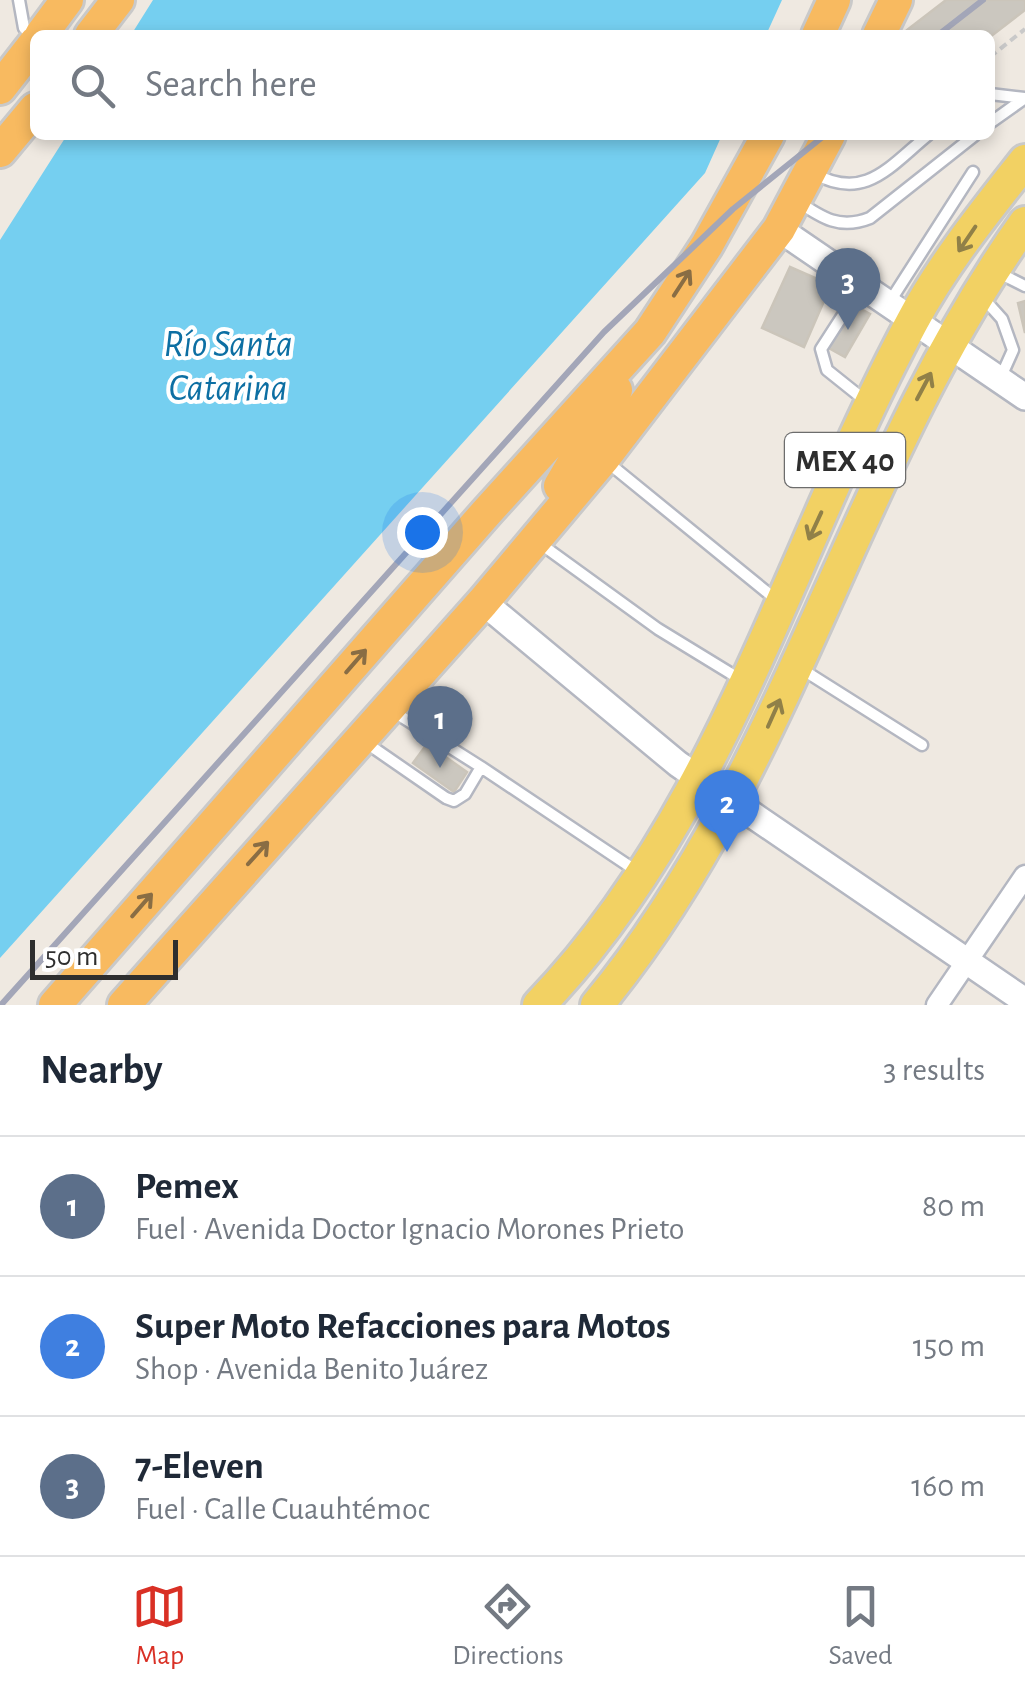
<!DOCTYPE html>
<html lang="en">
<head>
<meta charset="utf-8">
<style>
  body { margin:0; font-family:"Alegreya Sans",sans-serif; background:#f2f2f3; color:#1f2937 }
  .scale { position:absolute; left:30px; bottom:25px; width:148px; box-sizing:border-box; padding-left:10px; border:5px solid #2e2e2e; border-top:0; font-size:28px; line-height:35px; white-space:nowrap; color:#2e2e2e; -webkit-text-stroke:8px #fff; paint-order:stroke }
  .you { position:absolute; left:422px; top:532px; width:35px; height:35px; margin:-25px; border:8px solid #fff; border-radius:50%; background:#1a73e8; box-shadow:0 0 0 15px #1a73e833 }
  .badge { display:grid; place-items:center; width:65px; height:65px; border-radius:50%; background:#d93025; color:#fff; font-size:32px; font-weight:700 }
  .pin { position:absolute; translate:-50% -82px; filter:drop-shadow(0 2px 5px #0008) }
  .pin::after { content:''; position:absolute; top:52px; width:35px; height:30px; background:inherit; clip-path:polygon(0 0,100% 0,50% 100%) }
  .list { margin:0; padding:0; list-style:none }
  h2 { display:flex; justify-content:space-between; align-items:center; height:130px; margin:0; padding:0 40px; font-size:42px }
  h2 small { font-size:32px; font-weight:400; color:#747a83 }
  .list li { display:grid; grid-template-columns:65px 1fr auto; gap:30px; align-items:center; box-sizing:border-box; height:140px; padding:0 40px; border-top:2px solid #e0e1e3 }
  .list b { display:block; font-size:38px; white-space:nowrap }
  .list p { margin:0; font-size:32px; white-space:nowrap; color:#747a83 }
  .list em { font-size:32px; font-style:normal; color:#747a83 }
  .icon { flex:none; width:55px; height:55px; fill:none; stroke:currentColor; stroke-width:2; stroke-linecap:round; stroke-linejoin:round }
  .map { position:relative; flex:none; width:1025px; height:1005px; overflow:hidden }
  .search { position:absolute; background:#fff; box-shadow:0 5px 15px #0003; left:30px; right:30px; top:30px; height:110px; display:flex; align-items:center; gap:25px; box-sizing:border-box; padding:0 35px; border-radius:15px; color:#747a83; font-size:38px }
  .sheet { height:550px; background:#fff }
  nav { display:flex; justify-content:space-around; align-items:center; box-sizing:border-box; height:140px; border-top:2px solid #e0e1e3; background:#fff; font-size:28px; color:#747a83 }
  nav a { display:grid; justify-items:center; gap:5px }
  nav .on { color:#d93025 }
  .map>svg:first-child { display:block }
  .water { fill:#75cff0 }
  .building { fill:#cbc7bf; stroke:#cbc5ba; stroke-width:2.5 }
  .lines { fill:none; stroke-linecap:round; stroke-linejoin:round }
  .service-casing { stroke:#b4b7c1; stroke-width:15 }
  .minor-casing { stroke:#b4b7c1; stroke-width:25 }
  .tertiary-casing { stroke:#b4b7c1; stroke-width:30 }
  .primary-casing { stroke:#c9c9c9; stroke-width:38 }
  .trunk-casing { stroke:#c9c9c9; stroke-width:38 }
  .path { stroke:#c9c9c9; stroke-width:4; stroke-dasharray:8 5; stroke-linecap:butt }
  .service { stroke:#fff; stroke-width:10 }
  .minor { stroke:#fff; stroke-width:20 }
  .tertiary { stroke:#fff; stroke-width:25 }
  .primary { stroke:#f2d163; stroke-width:32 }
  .trunk { stroke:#f8ba60; stroke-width:32 }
  .rail { stroke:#a3a6b8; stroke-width:6 }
  .oneway { stroke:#908048 }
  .oneway2 { stroke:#896d44 }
  .labels { text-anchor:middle; stroke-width:8; stroke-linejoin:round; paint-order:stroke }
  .shield { fill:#fff; stroke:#6d6d6d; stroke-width:2.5 }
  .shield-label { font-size:32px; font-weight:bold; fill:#2e2e2e }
  .water-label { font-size:38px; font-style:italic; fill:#0d6fa3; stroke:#fff }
</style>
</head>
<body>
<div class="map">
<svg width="1025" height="1005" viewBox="0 0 1025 1005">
  <rect width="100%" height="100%" fill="#efe9e1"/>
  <path class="water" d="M153,0H782L766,35H131Z
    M67,135H722L705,173L0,958V240Z"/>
  <path class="building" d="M946,0H1025V10L990,37L910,35L907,30Z
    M790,267L831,285L804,347L762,328Z
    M1025,301V333L1018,303Z
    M852,304L870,314L845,357L827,347Z
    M427,744L467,772L454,792L413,763Z"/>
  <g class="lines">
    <defs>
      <path id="service" d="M19,0L24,28L34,39
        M990,94L1025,98
        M990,123L1025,98
        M813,173C865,202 889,167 928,135
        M797,201C822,218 840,230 870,218L975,135
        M999,273L1025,286
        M861,287L821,349L827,370L867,402
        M984,299L1002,319L1013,350L1000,379
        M889,303L973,172
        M606,461L779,602
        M538,542L658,629L743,681
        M800,668L922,745
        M365,742L446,798L454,801L465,794L481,767L391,710
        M481,767L638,872"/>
      <path id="minor" d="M937,1005L1025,876"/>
      <path id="tertiary" d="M779,229L1025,397
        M483,602L678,764L1025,1001"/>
      <path id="primary" d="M539,1005C722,815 789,551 912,322C942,265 985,212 1025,161
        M597,1005C789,773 851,468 1025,223"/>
      <path id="trunk" d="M41,35L67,0
        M91,35L118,0
        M818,35L834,0
        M879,35L896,0
        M0,88L35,43
        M0,151L35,109
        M560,486L616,390
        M55,1005L486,513L650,332L707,245L768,135
        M124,1005L483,602L603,459L779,229L829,135"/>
    </defs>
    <use href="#service" class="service-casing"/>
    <use href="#minor" class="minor-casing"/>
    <use href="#tertiary" class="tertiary-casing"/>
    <use href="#primary" class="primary-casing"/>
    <use href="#trunk" class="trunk-casing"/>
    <path class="path" d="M990,57L1025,29"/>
    <use href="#service" class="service"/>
    <use href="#minor" class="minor"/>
    <use href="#tertiary" class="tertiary"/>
    <use href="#primary" class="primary"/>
    <use href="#trunk" class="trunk"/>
    <path class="rail" d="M938,35L983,0
      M1,1005L604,332L733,209L825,135"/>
  </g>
  <defs><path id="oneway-shaft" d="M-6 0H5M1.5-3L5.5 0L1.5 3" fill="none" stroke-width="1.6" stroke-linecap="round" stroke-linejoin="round" transform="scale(2.5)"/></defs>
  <g class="oneway">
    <use href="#oneway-shaft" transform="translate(967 239) rotate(124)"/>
    <use href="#oneway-shaft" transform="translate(924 386) rotate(-62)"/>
    <use href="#oneway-shaft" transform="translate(815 526) rotate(115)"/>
    <use href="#oneway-shaft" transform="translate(774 713) rotate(-66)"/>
  </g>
  <g class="oneway2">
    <use href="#oneway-shaft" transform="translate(682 283) rotate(-57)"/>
    <use href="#oneway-shaft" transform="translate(356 661) rotate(-49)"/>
    <use href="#oneway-shaft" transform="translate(258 853) rotate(-48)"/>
    <use href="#oneway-shaft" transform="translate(142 905) rotate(-49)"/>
  </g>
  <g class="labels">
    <rect class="shield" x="785" y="433" width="120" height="54" rx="8"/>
    <g class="shield-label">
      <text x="845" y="471">MEX 40</text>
    </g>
    <g class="water-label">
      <text x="228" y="356">Río Santa<tspan x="228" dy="44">Catarina</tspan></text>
    </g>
  </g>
</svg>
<div class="scale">50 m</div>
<div class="you"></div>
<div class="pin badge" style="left:440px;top:768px;background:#5c6f8a">1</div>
<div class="pin badge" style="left:727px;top:852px;background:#3f7fe0">2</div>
<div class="pin badge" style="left:848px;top:330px;background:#5c6f8a">3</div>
<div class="search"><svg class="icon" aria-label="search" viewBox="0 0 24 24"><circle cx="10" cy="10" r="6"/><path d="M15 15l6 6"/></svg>Search here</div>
</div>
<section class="sheet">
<h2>Nearby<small>3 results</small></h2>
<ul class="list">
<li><span class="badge" style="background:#5c6f8a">1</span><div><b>Pemex</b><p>Fuel · Avenida Doctor Ignacio Morones Prieto</p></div><em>80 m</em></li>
<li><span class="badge" style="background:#3f7fe0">2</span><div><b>Super Moto Refacciones para Motos</b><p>Shop · Avenida Benito Juárez</p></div><em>150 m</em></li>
<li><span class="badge" style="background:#5c6f8a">3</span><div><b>7-Eleven</b><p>Fuel · Calle Cuauhtémoc</p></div><em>160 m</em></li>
</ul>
</section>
<nav>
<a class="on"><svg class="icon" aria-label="map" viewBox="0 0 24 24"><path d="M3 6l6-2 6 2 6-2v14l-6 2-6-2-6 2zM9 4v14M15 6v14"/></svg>Map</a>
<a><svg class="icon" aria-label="directions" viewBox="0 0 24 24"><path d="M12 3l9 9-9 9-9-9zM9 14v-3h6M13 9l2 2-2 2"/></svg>Directions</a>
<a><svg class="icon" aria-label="saved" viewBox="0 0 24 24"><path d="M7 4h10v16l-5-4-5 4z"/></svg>Saved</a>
</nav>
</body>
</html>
